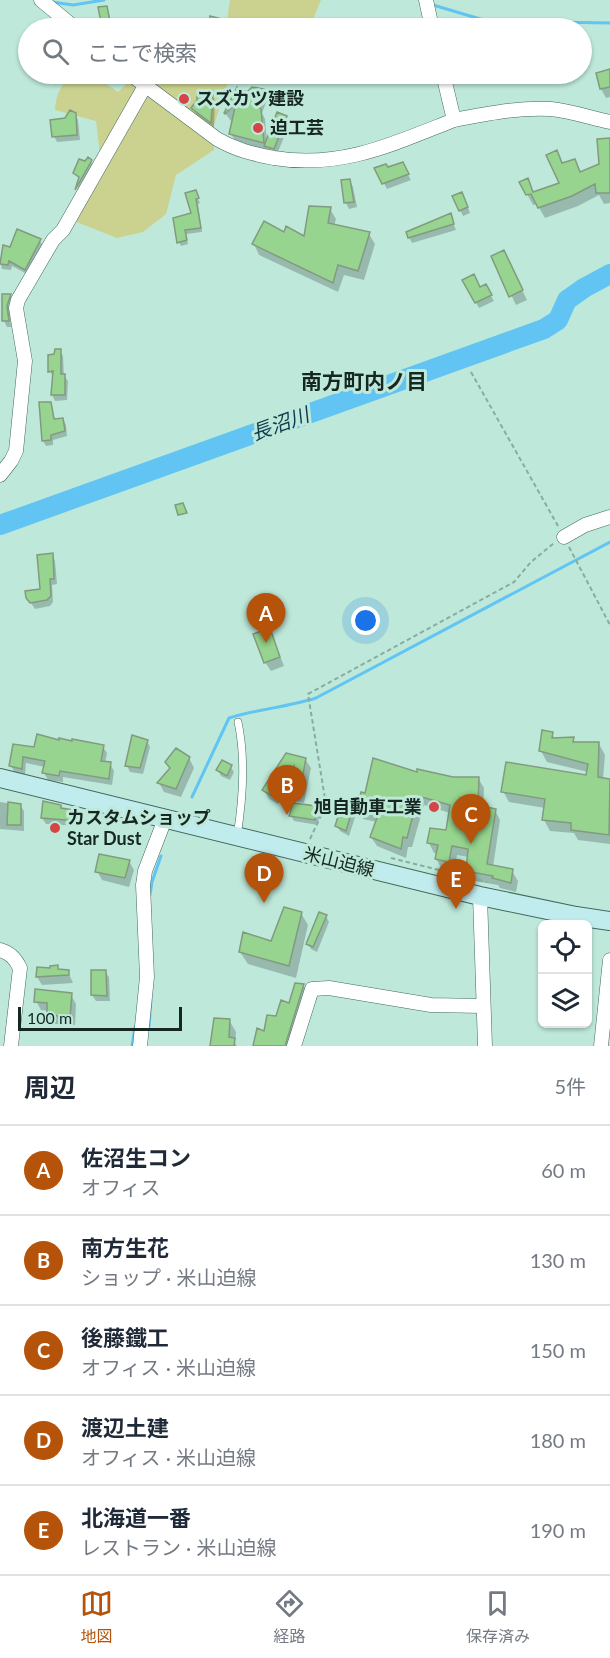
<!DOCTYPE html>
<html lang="ja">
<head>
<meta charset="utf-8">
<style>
  body { margin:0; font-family:Lato,"Noto Sans JP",sans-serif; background:#f6f6f7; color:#1f2937 }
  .controls { position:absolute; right:18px; bottom:18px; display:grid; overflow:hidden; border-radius:9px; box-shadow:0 2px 4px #0004 }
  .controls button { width:54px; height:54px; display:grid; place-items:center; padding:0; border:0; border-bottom:2px solid #e0e1e3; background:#fff; color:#1f2937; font:30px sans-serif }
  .scale { position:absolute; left:18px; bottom:15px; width:164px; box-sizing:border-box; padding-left:6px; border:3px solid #162721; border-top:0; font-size:16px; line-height:21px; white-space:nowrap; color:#162721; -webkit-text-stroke:4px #bee9da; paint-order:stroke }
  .you { position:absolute; left:366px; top:621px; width:21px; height:21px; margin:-15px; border:4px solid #fff; border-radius:50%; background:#1a73e8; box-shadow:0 0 0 9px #1a73e833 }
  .badge { display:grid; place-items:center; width:39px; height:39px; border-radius:50%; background:#b45309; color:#fff; font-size:20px; font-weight:700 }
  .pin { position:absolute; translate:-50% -50px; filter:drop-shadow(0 2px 3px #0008) }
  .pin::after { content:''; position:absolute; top:32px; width:21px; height:18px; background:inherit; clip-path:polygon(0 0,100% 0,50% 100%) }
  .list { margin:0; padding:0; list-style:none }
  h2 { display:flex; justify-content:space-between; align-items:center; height:78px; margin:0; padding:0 24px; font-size:26px }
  h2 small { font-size:20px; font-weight:400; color:#747a83 }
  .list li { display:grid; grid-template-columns:39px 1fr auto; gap:18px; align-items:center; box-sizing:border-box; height:90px; padding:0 24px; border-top:2px solid #e0e1e3 }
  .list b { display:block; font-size:22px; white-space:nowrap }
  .list p { margin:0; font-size:20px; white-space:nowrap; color:#747a83 }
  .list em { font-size:20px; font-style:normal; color:#747a83 }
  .icon { flex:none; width:33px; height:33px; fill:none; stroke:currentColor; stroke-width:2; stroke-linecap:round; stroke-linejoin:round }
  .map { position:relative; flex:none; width:610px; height:1046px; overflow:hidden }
  .search { position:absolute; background:#fff; box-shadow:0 2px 4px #0004; left:18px; right:18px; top:18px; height:66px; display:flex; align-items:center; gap:15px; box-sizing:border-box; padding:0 21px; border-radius:33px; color:#747a83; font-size:22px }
  .sheet { height:528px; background:#fff }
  nav { display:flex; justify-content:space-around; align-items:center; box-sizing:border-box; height:84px; border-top:2px solid #e0e1e3; background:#fff; font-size:16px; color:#747a83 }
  nav a { display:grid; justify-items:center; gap:3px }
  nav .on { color:#b45309 }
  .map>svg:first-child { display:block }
  .green { fill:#cbd290 }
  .shadow { fill:#0003 }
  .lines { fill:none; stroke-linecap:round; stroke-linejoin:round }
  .stream { stroke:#61c4f3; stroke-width:3 }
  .river { stroke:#61c4f3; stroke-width:20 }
  .building { fill:#96d48f; stroke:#829b7f; stroke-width:1.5 }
  .service-casing { stroke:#42695c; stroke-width:8 }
  .minor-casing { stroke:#42695c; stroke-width:15 }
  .secondary-casing { stroke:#42695c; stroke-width:20 }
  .path { stroke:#89aca0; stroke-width:2; stroke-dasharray:4.5 3; stroke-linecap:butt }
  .service { stroke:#fff; stroke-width:7 }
  .minor { stroke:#fff; stroke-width:14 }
  .secondary { stroke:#c0ecee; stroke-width:18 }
  .poi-dot { fill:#d44546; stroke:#bee9da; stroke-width:2 }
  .labels { text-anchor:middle; stroke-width:6; stroke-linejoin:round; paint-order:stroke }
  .poi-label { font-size:18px; font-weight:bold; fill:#162721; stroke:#bee9da; text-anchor:start }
  .street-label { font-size:18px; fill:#162721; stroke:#bee9da }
  .water-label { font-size:20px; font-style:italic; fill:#0e3b4e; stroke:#bee9da }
  .quarter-label { font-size:21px; font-weight:bold; fill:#162721; stroke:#bee9da }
</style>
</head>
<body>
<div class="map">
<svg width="610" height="1046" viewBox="0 0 610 1046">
  <rect width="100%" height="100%" fill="#bee9da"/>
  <path class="green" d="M230,0H321L312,22L305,28H226Z
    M74,74H92L118,92L137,74H254L246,81L228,83L214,125V150L176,175L166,214L143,232L117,238L74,221L102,172L96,121L55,110C56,93 61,84 74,74Z"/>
  <path class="shadow" d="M106,8L109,13L112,28H103L99,9Z
    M610,70V97L606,98L601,89Z
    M238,89L248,94L263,90L268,98L262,113L265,119L267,142L286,117L290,123L277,154L236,142L231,134L235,117L231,121L225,113Z
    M212,95L215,101L214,127L196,114L193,108L199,101Z
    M75,114L78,120L80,140L57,142L54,136L66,120Z
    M610,140V203L604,204L599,195L578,206L545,218L537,204L533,205L527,194V180L534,194L561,184L556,152L563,164L574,160L581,173L600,165Z
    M88,159L95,167L79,194L77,190L80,180L75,173Z
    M402,164L411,180L387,189L376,169H387Z
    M342,181H350L353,187L357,207L349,209L346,203Z
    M195,192L200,203L198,204L202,232L186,234L188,244L181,246L179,242L193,214Z
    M465,199L470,213L463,216L460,210Z
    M330,209L336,219L334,226L369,234L375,244L364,280L344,275L338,292L259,255L254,244L284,235L306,238Z
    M450,215L456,230L412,243L409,237Z
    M40,241L43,246L29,275L12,266L11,270L2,269L0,260L4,247L11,249Z
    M493,257L508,261L527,300L516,305Z
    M464,280L480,289L485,286L494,301L479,308Z
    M10,295L14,301L10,313L11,327H7L4,321L3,296Z
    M60,351L63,356L64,376L68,381L67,400L55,401L52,395L53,377L50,371Z
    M51,403L55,420L63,419L66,425L67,436L53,440V445L46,446L43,441L40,404Z
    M52,555L55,561L57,584L52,585L53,602L50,606L35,609L27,597L41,590Z
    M269,629L284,666L271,671L265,662Z
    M552,734L555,739H573L575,743L599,744L605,755L603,779L610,780V844L578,840L574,833L550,831L544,820L545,808L509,802L503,791L587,776L588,772L547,762L541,751Z
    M147,741L150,747L143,774L130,772L127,766Z
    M14,746L35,749L103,747L107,753L105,763L110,764L114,771L112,785L63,777V782L48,780L44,773L45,767L26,763L25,775L15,773L11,766Z
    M287,755L305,759L311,768L304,803L298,802L293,793L294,782L278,804L269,799L264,790Z
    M189,758L194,768L181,797L164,792L159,783Z
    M230,766L234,772L230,780L221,776L218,770Z
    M418,774L453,778H478L484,788L483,808L495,810L500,820L493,867L512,871L518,881L516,892L500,888L498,885L474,881L468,871L469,857L457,855L454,871L442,869L436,859L438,853H434L429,843L448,832L450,813L424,805L412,847H408L406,858L377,846L371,837L377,822L363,819L358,809L366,795Z
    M0,802L20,805L24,811V831L0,829Z
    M60,806L62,810L79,812L82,818V826L46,824L42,818Z
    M316,807L319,813L318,825L294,821L291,816Z
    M352,808L356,814L349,836L340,831L337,825Z
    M129,861L134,870L129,887L102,880L97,871Z
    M301,913L308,925L296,978L248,964L240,952L272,943Z
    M326,916L329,922L317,952L311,949L308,944Z
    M57,967L60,971L68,972L73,983L42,985L37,977L38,969L51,970Z
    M105,972L109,977L110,1001H96L92,995Z
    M303,985L306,990L289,1046H254L291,1004Z
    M71,995L76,1004L75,1025L54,1024L48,1015L49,1011L41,1010L36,1001Z
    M229,1020L236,1032L235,1043L237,1046H212Z"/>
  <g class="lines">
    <path class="stream" d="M52,2L73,5L104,0
      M433,5L487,21L610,23
      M192,797L229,718C258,709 288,707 316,698L610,542
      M150,895L152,882L161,856
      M149,1026L151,1000
      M132,1046L135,1027"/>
    <path class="river" d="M0,525L544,329L558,320L567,300L584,288L610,274"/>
  </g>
  <path class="building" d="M107,6L111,27L102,28L98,7Z
    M210,16L226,20L228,28H209Z
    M610,69V87L600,89L596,73Z
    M237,87L247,92L252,87L264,89L257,105L261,109L264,143L229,134L236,103L225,114L224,113Z
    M197,93H213L211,123L191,108L197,100Z
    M70,110L76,113L77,135L52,137L50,120L65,118Z
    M277,112L287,116L274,149L264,146Z
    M610,138V193H596L595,184L572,196L538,208L531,194L526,195L519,182L528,178L533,192L559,183L546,155L557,150L562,163L575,159L580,172L599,164L597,139Z
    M88,157L92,160L75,190L79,177L73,173L79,159L85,161Z
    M403,162L409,174L382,184L374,168L386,164L388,167Z
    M350,179L354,202L344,203L341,180Z
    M196,190L199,198L196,199L201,228L185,230L187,240L177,243L173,218L191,213L185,193Z
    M462,192L468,207L459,211L452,196Z
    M309,206L331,207L328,223L370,232L358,271L338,265L333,283L252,244L264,221L284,232L286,226L304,236Z
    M451,213L454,224L408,238L406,232Z
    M17,229L41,239L25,270L9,261L8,265L0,264L3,245L10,247Z
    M504,250L523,290L509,297L491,256Z
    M474,274L480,287L486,284L492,295L475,303L462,280Z
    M2,294H11L7,306L9,321H2Z
    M55,349H61V374H65V395H51L53,371L48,372V355L54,354Z
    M39,402H51L54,419L63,418L65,431L51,435V440L42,441Z
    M183,503L187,513L178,515L175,505Z
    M53,553L54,579H50L51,596L47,600L30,603L26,598L25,591L40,589L37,555Z
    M270,628L280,657L264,663L253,634Z
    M542,730L553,732L552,738L574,737L573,742H599L598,777L610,779L609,835L571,830V823L542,820L545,799L501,792L506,762L586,775L588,764L539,751Z
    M37,734L59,740V738L72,741V739L104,745L101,761L111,762L109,779L60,771L59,776L42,773L45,761L23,757L22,769L9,766L13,744L34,747Z
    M132,735L148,740L140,768L125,766Z
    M176,748L190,757L176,789L157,783L170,768L165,762Z
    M286,753L306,758L299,795L291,793L294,766L272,796L262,790Z
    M373,758L417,772V769L453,777H479L478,805L496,809L487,864L513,869L511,883L492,878L493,876L466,871L468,849L452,846L449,862L435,859L438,845L427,843L430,828L446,830L450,805L418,796L407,838L403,837L401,849L370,837L378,815L356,810L361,792L365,793Z
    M222,760L232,765L227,776L216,770Z
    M43,801L61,805V808L80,811L79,821L41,818Z
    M8,802L21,804V825H7Z
    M293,803L317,806L315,820L289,816Z
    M342,804L353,807L346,831L335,826Z
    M99,854L130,860L125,878L95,872Z
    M284,907L302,912L289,966L239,952L243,932L271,941Z
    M319,912L327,915L313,947L306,944Z
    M58,965V969L69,970V975L36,977L37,967L50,968V966Z
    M91,970H106L107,996L91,995Z
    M295,983L304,984L285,1046H253L257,1028L264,1031L267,1015L276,1016L281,1000L289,1003Z
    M35,989L72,993L70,1017L47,1015V1003L34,1002Z
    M214,1018L230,1019L229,1037L235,1038L234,1046H210Z"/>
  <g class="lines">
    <defs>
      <path id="service" d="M237,836C243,799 246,760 238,722"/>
      <path id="minor" d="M41,0L75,28
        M426,0L432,28
        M130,74L217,139C236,150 253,154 274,158C341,169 393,144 454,120L443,74
        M454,120C486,114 518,107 551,109C571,111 591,118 610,122
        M0,475L11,461L16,451L25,361L16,308L18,300L53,240L63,230L145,86
        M564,537L585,525L610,517
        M480,896L485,1046
        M0,950C10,953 15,958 20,968L11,1046
        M140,1046L147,977L143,885L145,871L165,819
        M294,1046L312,989L329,988L431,1005L482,1006
        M601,1046L610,960"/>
      <path id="secondary" d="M0,778L480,896L576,916L610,921"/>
    </defs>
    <use href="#service" class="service-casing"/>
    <use href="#minor" class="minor-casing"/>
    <use href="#secondary" class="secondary-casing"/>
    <path class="path" d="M471,372L558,526
      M569,547L610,625
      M310,839L326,805L308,694L514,582L531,562L554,543
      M391,858L487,882"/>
    <use href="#service" class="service"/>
    <use href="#minor" class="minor"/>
    <use href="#secondary" class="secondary"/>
  </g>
  <g class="poi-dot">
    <circle cx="184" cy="99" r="6"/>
    <circle cx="258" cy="128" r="6"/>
    <circle cx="434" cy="807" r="6"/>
    <circle cx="55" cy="828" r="6"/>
  </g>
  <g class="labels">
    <g class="poi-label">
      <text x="196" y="105">スズカツ建設</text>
      <text x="270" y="134">迫工芸</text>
      <text x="422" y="813" text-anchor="end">旭自動車工業</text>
      <text x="67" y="824">カスタムショップ<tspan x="67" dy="21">Star Dust</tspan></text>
    </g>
    <g class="street-label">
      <text transform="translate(339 862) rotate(14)" y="6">米山迫線</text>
    </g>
    <g class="water-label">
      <text transform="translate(280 424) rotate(-20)" y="7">長沼川</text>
    </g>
    <g class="quarter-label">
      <text x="364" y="389">南方町内ノ目</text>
    </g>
  </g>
</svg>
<div class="controls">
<button><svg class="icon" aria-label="locate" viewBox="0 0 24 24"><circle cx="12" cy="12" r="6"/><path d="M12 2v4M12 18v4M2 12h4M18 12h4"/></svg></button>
<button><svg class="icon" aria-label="layers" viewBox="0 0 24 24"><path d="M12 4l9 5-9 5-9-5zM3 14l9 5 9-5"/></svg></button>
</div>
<div class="scale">100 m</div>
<div class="you"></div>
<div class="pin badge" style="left:266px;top:643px">A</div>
<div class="pin badge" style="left:287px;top:815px">B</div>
<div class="pin badge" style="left:471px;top:844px">C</div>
<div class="pin badge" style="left:264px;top:903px">D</div>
<div class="pin badge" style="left:456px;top:909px">E</div>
<div class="search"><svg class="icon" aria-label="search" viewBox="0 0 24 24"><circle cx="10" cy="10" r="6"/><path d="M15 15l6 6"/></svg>ここで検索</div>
</div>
<section class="sheet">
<h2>周辺<small>5件</small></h2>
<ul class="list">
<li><span class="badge">A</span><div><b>佐沼生コン</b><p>オフィス</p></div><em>60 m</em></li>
<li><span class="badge">B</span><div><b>南方生花</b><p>ショップ · 米山迫線</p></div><em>130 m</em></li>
<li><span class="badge">C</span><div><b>後藤鐵工</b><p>オフィス · 米山迫線</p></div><em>150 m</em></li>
<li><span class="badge">D</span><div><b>渡辺土建</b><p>オフィス · 米山迫線</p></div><em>180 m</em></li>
<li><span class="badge">E</span><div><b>北海道一番</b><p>レストラン · 米山迫線</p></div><em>190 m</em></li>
</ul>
</section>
<nav>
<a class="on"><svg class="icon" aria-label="map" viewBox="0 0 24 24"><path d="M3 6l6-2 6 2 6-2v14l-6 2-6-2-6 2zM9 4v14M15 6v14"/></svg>地図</a>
<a><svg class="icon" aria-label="directions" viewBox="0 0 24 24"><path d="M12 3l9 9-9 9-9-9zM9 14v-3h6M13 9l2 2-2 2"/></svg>経路</a>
<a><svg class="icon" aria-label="saved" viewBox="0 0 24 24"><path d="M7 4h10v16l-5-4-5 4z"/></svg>保存済み</a>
</nav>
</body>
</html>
